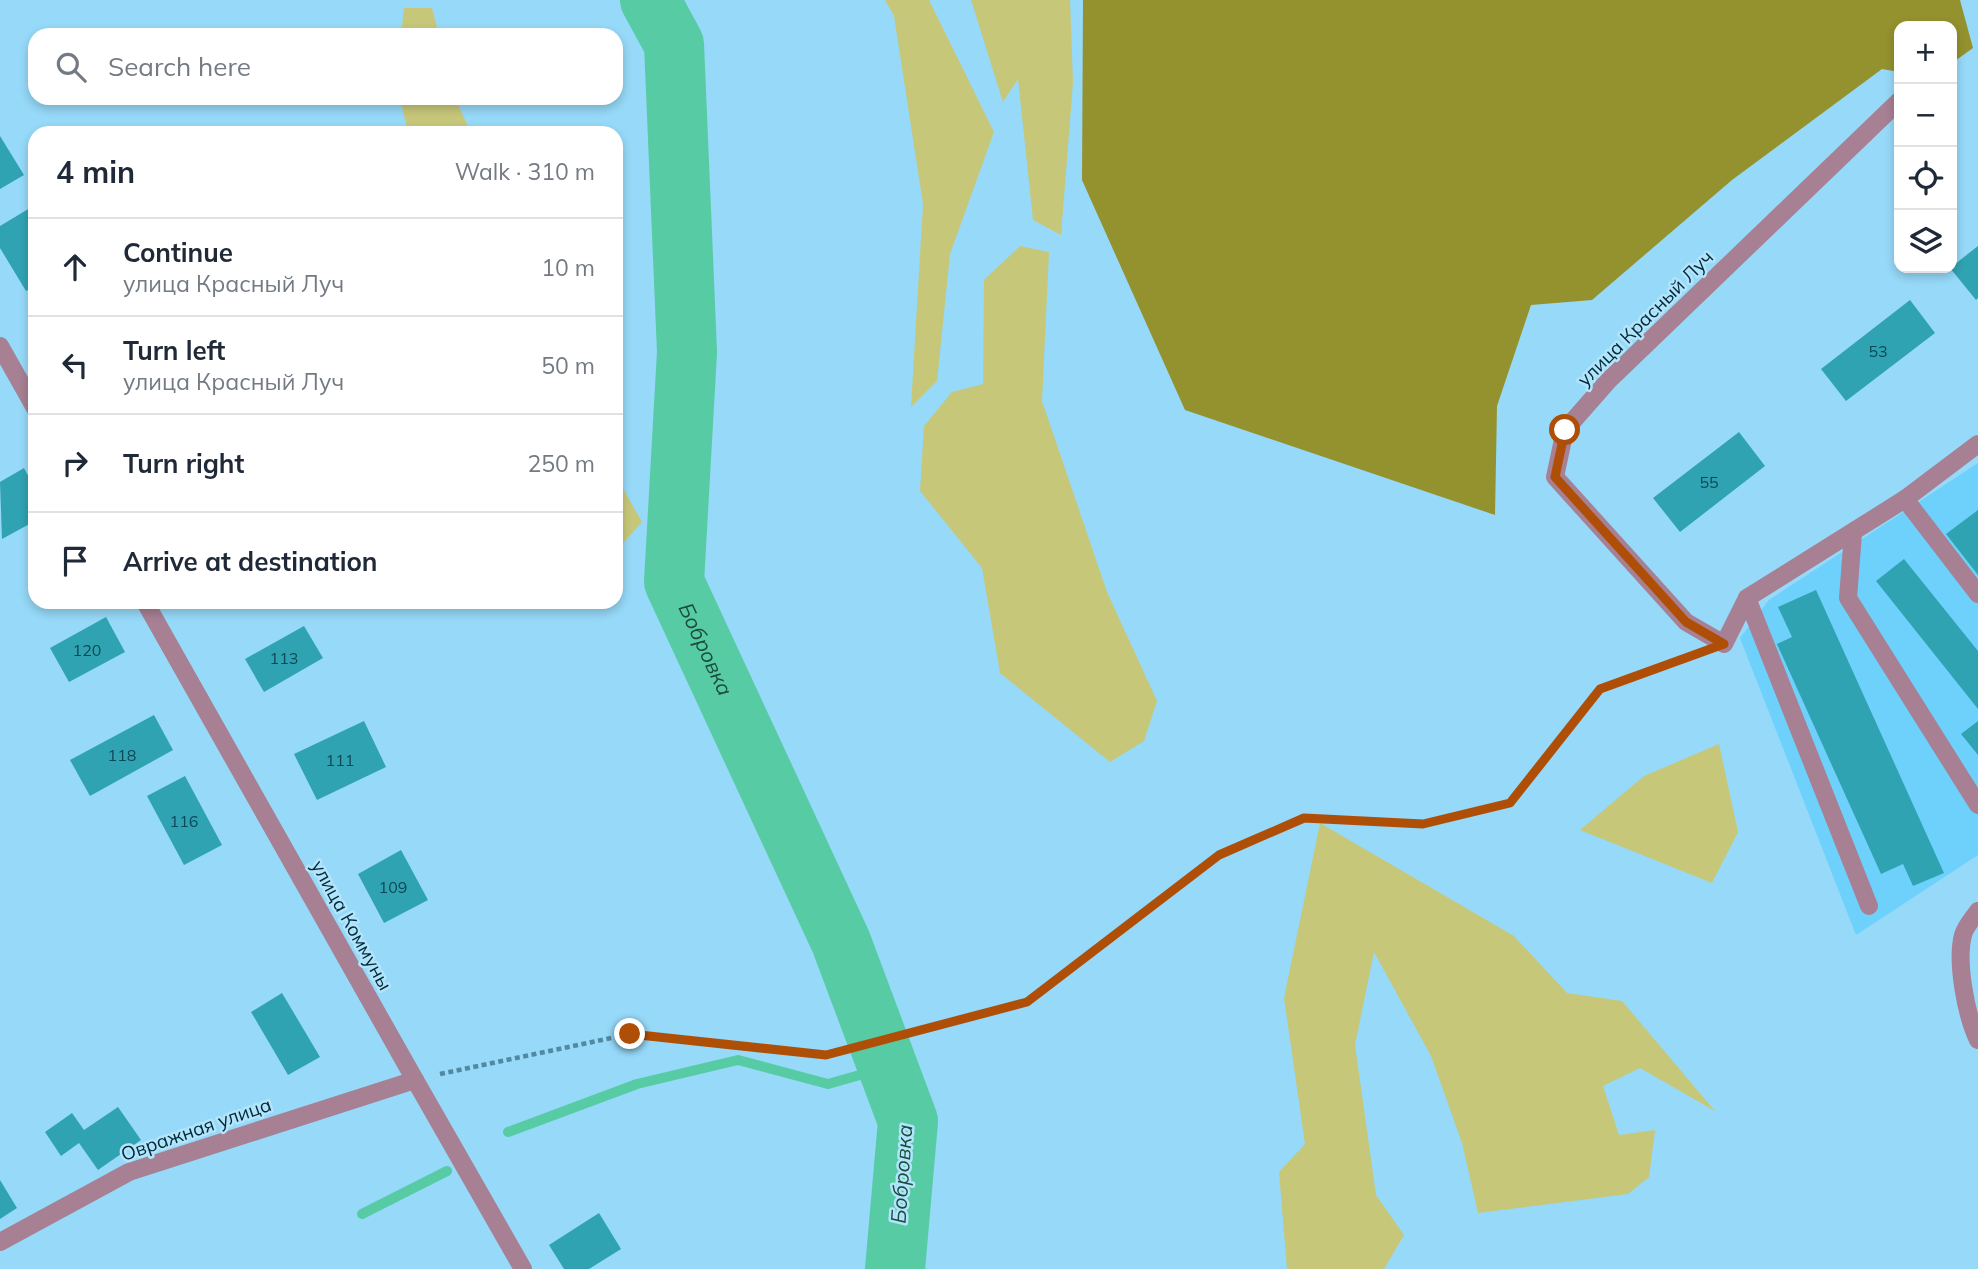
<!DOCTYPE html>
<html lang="en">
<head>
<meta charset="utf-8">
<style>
  body { margin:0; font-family:Mulish,sans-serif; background:#f6f6f7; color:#1f2937 }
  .controls { position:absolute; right:21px; top:21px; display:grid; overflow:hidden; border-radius:14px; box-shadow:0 4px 10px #0003 }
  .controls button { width:63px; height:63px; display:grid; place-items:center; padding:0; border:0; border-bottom:2px solid #e0e1e3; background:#fff; color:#1f2937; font:35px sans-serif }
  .stop { position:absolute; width:21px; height:21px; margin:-16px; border:5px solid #af4f07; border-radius:50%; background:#fff }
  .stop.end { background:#af4f07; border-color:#fff; box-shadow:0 2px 7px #0008 }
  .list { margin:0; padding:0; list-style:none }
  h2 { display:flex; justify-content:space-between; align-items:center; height:91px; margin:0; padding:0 28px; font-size:30px }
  h2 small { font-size:23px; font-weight:400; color:#747a83 }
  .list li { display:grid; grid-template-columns:46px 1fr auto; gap:21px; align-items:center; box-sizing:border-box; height:98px; padding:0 28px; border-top:2px solid #e0e1e3 }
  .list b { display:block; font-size:26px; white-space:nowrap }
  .list p { margin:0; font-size:23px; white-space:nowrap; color:#747a83 }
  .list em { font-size:23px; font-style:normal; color:#747a83 }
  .icon { flex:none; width:38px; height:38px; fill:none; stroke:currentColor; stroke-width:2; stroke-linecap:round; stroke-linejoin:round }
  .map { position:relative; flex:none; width:1978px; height:1269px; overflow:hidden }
  .search { position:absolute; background:#fff; box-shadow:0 4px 10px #0003; left:28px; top:28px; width:595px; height:77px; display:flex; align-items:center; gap:18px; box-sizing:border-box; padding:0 24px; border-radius:21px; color:#747a83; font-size:26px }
  .panel { position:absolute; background:#fff; box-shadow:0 4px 10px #0003; left:28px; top:126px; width:595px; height:483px; border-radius:21px }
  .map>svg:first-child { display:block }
  .built { fill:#6ed1fc }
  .green { fill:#c7c77a }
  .forest { fill:#94922e }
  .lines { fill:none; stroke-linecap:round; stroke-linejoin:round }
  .stream { stroke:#56cba4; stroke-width:10 }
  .river { stroke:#56cba4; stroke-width:60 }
  .building { fill:#30a3b2 }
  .path { stroke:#5289a1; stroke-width:4.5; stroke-dasharray:5 3.5; stroke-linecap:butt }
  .service { stroke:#a78093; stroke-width:18 }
  .minor { stroke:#a78093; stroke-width:18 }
  .tertiary { stroke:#a78093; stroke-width:18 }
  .route { stroke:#af4f07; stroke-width:9 }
  .labels { text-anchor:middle; stroke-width:5; stroke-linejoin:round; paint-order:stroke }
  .number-label { font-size:16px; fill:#0d4856 }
  .street-label { font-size:19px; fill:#012938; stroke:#b2e4fb }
  .water-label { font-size:21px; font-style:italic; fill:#1b4d3c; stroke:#b2e4fb }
</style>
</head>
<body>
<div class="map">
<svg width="1978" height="1269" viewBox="0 0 1978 1269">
  <rect width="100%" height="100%" fill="#96d9f8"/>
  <path class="built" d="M1978,463V855L1856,935L1740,638L1769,600Z"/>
  <path class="green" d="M885,0H929L994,132L950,254L937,381L911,407L923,204L894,16Z
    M971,0H1070L1073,82L1061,235L1033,220L1018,79L1003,102Z
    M404,8H432L439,35H401Z
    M400,98H455L471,133H408Z
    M1020,246L1049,252L1042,401L1107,592L1157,701L1144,741L1110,762L1000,673L982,568L920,491L924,426L952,392L983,384L984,280Z
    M616,476L642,522L616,551Z
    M1719,744L1738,832L1712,883L1580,830L1644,776Z
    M1320,823L1514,936L1567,993L1622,1001L1715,1111L1640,1068L1603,1086L1619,1135L1655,1130L1649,1177L1628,1194L1478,1213L1462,1143L1431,1056L1374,952L1355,1045L1376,1195L1404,1235L1384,1269H1287L1279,1172L1305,1144L1284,998Z"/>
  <path class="forest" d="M1083,0H1960L1973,48L1952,63V26H1899V72L1882,69L1732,180L1592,300L1531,305L1497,406L1495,515L1185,410L1082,180Z"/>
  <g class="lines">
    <path class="stream" d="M508,1132L637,1084L738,1060L828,1084L888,1067
      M362,1214L447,1171"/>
    <path class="river" id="s1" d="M650,0L674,44L687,352L674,582L841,942L908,1121L895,1269"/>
  </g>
  <path class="building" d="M0,136L24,175L0,189Z
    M35,205V286L26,291L0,248V226Z
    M1978,246V298L1976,300L1950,268Z
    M1910,300L1935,333L1846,401L1821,369Z
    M1739,432L1765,466L1680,532L1653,498Z
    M24,468L35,489V521L2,539L0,482Z
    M1978,510V575L1946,534Z
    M1904,559L1978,651V709L1876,581Z
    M1816,590L1944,873L1913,886L1903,864L1881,874L1777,644L1792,637L1778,607Z
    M57,602H73L61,608Z
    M106,617L125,652L69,682L50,648Z
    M304,626L323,658L264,692L245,659Z
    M154,715L173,750L90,796L70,760Z
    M364,721L386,767L317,800L294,754Z
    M1978,721V755L1961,734Z
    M185,776L222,845L184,865L147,796Z
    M401,850L428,900L384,923L358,874Z
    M282,993L320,1057L288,1075L251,1012Z
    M118,1107L141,1140L98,1170L79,1143L61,1156L45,1132L72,1113L84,1130Z
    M0,1180L17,1208L0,1219Z
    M599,1213L621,1249L589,1269H564L549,1245Z"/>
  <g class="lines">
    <path class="path" d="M440,1074L630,1034L826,1055L1027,1002L1219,855L1304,818L1422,824L1510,803L1600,689L1694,655"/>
    <path class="service" d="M1905,499L1978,594
      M1853,533L1848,598L1978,805
      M1747,598L1869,906
      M1978,911C1973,918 1965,927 1963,935C1956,962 1966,1015 1978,1040"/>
    <path class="minor" d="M1899,101L1608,381L1565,430L1555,477L1686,622L1724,644L1747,598L1905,499L1978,444
      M0,346L35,408
      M145,602L415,1080"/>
    <path class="tertiary" d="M0,1242L129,1172L415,1080L523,1269"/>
  </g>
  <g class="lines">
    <path class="route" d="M630,1034L826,1055L1027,1002L1219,855L1304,818L1423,824L1510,803L1600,689L1724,644L1686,622L1555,477L1565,430"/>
  </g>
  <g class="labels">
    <g class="number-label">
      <text x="1878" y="357">53</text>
      <text x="1709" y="488">55</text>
      <text x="87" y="656">120</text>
      <text x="284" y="664">113</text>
      <text x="122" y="761">118</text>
      <text x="340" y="766">111</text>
      <text x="184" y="827">116</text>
      <text x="393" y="893">109</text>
    </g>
    <g class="street-label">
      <text transform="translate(1645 318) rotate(-45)" y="7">улица Красный Луч</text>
      <text transform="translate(352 925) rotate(61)" y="7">улица Коммуны</text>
      <text transform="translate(196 1129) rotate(-19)" y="7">Овражная улица</text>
    </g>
    <g class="water-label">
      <text dy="7" stroke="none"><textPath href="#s1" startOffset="663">Бобровка</textPath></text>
      <text transform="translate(902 1174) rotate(-86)" y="7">Бобровка</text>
    </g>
  </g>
</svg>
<div class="controls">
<button>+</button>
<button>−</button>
<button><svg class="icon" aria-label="locate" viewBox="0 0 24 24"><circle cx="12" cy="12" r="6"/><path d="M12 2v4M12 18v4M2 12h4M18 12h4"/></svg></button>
<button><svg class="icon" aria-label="layers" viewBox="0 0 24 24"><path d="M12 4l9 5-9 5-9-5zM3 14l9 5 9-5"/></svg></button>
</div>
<div class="stop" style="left:1565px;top:430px"></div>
<div class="stop end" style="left:630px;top:1034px"></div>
<div class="search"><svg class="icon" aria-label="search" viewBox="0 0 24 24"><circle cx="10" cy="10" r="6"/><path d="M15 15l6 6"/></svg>Search here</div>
<section class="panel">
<h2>4 min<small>Walk · 310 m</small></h2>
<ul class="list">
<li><svg class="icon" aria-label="ahead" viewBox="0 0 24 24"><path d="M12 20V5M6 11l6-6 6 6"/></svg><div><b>Continue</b><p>улица Красный Луч</p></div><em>10 m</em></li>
<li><svg class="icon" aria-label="left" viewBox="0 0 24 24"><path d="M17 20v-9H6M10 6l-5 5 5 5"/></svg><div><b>Turn left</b><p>улица Красный Луч</p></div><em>50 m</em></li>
<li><svg class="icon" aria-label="right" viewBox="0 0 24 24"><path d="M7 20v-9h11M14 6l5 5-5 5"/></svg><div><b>Turn right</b></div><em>250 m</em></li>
<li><svg class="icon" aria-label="arrive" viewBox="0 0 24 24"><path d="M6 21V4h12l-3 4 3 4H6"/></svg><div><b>Arrive at destination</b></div></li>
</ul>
</section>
</div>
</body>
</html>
